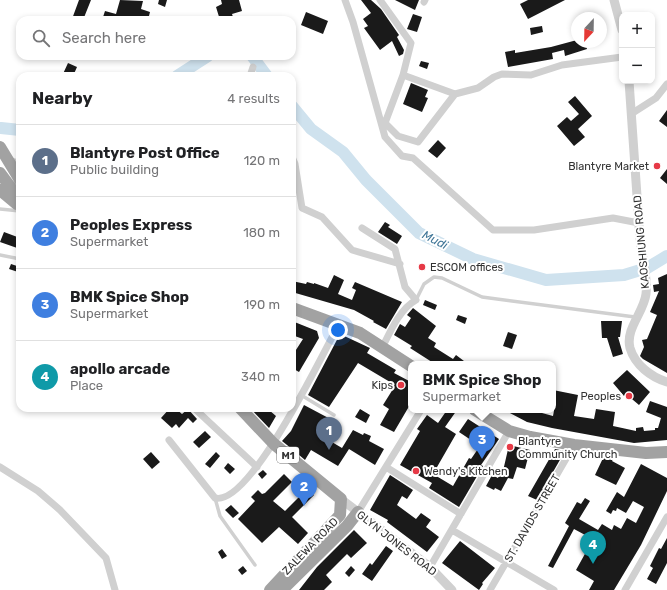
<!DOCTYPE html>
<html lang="en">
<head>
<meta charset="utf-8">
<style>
  body { margin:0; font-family:Rubik,sans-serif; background:#f6f6f6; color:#202124 }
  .controls { position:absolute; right:12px; top:12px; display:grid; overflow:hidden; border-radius:8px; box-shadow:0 2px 6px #0003 }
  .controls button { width:36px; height:36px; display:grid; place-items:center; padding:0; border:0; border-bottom:1px solid #e0e0e0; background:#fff; color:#202124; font:20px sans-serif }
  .compass { position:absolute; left:571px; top:12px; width:36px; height:36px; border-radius:50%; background:#fff; box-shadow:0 2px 6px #0003; rotate:202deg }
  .you { position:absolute; left:338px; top:330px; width:14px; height:14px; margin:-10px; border:3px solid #fff; border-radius:50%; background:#1a73e8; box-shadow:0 0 0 6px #1a73e833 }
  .badge { display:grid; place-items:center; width:26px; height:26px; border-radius:50%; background:#e63946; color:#fff; font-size:13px; font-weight:700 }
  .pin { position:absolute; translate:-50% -33px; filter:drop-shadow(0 1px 2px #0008) }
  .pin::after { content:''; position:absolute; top:21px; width:14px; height:12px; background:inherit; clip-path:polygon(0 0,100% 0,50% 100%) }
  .popup { position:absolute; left:408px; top:361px; width:148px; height:52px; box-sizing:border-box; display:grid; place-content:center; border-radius:8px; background:#fff; filter:drop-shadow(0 1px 3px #0005); font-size:13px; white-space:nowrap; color:#757577 }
  .popup b { font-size:15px; color:#202124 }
  .popup::after { content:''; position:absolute; left:50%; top:100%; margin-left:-8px; border:8px solid transparent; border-top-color:#fff }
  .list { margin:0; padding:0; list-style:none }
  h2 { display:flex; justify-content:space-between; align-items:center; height:52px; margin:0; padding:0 16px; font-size:17px }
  h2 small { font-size:13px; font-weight:400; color:#757577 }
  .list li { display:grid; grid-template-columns:26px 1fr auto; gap:12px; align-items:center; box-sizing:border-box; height:72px; padding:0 16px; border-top:1px solid #e0e0e0 }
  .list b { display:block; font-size:15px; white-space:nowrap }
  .list p { margin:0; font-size:13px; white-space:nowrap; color:#757577 }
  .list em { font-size:13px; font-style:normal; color:#757577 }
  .icon { flex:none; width:22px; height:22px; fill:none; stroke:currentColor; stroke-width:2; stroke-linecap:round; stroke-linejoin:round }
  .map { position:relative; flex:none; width:667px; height:590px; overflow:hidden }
  .search { position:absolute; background:#fff; box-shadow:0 2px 6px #0003; left:16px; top:16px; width:280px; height:44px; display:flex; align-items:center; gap:10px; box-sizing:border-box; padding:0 14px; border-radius:12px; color:#757577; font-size:15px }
  .panel { position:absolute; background:#fff; box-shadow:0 2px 6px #0003; left:16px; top:72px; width:280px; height:340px; border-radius:12px }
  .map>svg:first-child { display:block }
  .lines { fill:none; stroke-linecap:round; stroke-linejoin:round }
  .river { stroke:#cfe2ee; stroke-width:12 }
  .building { fill:#1a1a1a }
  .service { stroke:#d0d0d0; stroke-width:3.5 }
  .minor { stroke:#d0d0d0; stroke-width:7 }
  .tertiary { stroke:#d0d0d0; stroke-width:9 }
  .trunk { stroke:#a2a2a2; stroke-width:12 }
  .poi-dot { fill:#e63946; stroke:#fff; stroke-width:1.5 }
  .labels { text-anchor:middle; stroke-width:4; stroke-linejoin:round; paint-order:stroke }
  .shield { fill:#fff; stroke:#707070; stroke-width:1 }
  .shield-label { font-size:10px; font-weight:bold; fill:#333 }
  .poi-label { font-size:11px; fill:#333; stroke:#fff; text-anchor:end }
  .street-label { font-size:11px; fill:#333; stroke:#fff }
  .water-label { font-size:12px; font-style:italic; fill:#3f7597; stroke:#fff }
</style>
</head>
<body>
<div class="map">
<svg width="667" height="590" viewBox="0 0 667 590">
  <rect width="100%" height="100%" fill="#fff"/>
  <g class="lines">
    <path class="river" d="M252,56L267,76
      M177,76L208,56
      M292,106L311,129L343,152L366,180L419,233L473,259L546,280L624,275L647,268L667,256
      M1,128L20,130"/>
  </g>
  <path class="building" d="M79,0H91L83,20L72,19Z
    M120,0L143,1L141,9L150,12L148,20H102L105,11L116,14Z
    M159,0H167L165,7L158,4Z
    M221,0H239L242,11L232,14L234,20H220L216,7L222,4Z
    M361,0H371L381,9L399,35L397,37L404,50L403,54L399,56L392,41L380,50L364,28L368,26L363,19L371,13Z
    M395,0H419L415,10Z
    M528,0H565L528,19L520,4Z
    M306,12L328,21L323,34L301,25Z
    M413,14L422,17L417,32L407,29Z
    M542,26L543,32L531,35L530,28Z
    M577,40V42H585L587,49L565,56L564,50L552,53L553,59L508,67L505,52L515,50V53L551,47Z
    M421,61L429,63L427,69L419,66Z
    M68,63L77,67L73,76H62Z
    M411,83L428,90L425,97L428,98L422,112L403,104Z
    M575,96L592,116L578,129L585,137L574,146L557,126L567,117L571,121L579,114L568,102Z
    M667,110V127L659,121Z
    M438,140L446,148L437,158L428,151Z
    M667,169V184L660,178Z
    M385,222L390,225L388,227L402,236L397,244L378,232Z
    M4,232L20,238V249L0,242Z
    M11,264L20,267L18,272L9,269Z
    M667,274V373L643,359L640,356L644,347L642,340L647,339L657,315L650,312L659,291L654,292L653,285L659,284L658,278Z
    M334,275L344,280L338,294L352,300L356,290L352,288L355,282L402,302L386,329L373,322L374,321L354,310L292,292V281L306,284L307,282L314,284V283L328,288Z
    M425,300L437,305L435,310L423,305Z
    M413,308L436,326L428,338L436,343L434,347L453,359L456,355L468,364H435L410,348L412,346L394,335L400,324L405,327L411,318L407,315Z
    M458,315L467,318L465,324L456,320Z
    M292,321L317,331L319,338L299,372L292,368V352L294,353L303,339L292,335Z
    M601,321H622L620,337H618L623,354L613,357L607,338H602Z
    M508,332L517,335L512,349L503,346Z
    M340,334L370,348L367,353L396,370L394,373L411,382V403L394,432L380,425L389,409L383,405L393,389L389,384L390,382L358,363L329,407L308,395Z
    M627,370L650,392L639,405L626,394L624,396L613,383Z
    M553,390L578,395L574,416L594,419L596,409L615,412L613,426L636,431V428L643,427L644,431L655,430V428H658L661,418L646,412L650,401L667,407V440L634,443L552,428L527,422L504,410H531L553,416L555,405H553Z
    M304,405L336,422L332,429L325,425L320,435L342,448L353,430L363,435L364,433L371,436L369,441L384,449L375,465L349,449L338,466L311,450L305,460L292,449L282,441L291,431Z
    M170,408H175L182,414L188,409L197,419L193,423L188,418L179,428L176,424L172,428L161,418Z
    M250,408H270L269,410L276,416L269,428Z
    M360,409L370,415L366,423L355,417Z
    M447,410H457L445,427L456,434L433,474L453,486L469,458L471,459L480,446L459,432L468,419L499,439L481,465L483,466L459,507L429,488L432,483L400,465L420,431L417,429L427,415L438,423Z
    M205,431L211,437L199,448L193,442Z
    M509,445L530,450L525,469L517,467L513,479L508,478L501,491L495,488L494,490L486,486L492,475L498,478L501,470L503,471Z
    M555,449L565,451L537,500L528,496Z
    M151,452L160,462L152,469L143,459Z
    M216,452L220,456L210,468L205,464Z
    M604,456L613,459L612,461L625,468L616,485L595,475Z
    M228,463L235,469L230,474L224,468Z
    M641,464L667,478V491L641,545L614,590H589L594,581L576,570L586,552L589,554L597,539L588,534L587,536L574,529L553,568L548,566L569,526L565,523L577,502L581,504L585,498L590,501L579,519L598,530L602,524L612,530L614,525L621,529L627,518L636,523L644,507L633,501L626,513L617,508L616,511L613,510L611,514L606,511L617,492L624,497Z
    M263,470L267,474L262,479L258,474Z
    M284,474L292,482L273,501L285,511L307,489L314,495L292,517L308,533L298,544L279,527L262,543L238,519L255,501L251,497L258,490L262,494L265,493Z
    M390,475L413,490L407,499L402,496L397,505L416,519L421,513L431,520L426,527L439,537L427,552L387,522L388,520L370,510Z
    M231,505L239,513L233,518L225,510Z
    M354,530L367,543L351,558L347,554L326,575L332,582L324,590H299L317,567Z
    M667,538V563L656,584L647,579L653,568L650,566L659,548L661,549Z
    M460,541L495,568L482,583L483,584L479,590L442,563Z
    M386,546L393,551L372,581L362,574L370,563L372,565Z
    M222,549L227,556L222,559L218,552Z
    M243,566L247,571L242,575L238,570Z
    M351,566L355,570L349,577L345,573Z"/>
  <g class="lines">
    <path class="service" d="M11,159L20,162
      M0,209L20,211
      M0,255L20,259
      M416,300L424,284L434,277L442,278L482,297L635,317
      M301,395L334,415
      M215,498L220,516L255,565"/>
    <path class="minor" d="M345,0L353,22L385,137L402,156L413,158L493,230H534L613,218L639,223
      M380,0L411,43L403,75
      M424,2L425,0
      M250,76L253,67
      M455,94L403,75L385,123L398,136L418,142L455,94L478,88L494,77L502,74L531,75L562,65L622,57
      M631,114L656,98L667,84
      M292,157L295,164L302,208L322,217L352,250L400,264
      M362,228L395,249L405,287L416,300C400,309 391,330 383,346
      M152,408H156
      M194,408L257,467
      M169,440L215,498C250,507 323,353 339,324
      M0,467L38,491L60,510L106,558L115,590
      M386,467L461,514
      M358,512L421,410
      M452,530L554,590
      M430,567L509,431
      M490,590L574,445
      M625,590L667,517"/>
    <path class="tertiary" d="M614,0L622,30
      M629,81C633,134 636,186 640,239C642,257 648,276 646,294C644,312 625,329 630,348C635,365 651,377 667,382
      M341,499L430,567L452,590"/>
    <path class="trunk" d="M0,147L20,180
      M0,173L20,200
      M0,190L17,204
      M292,308L360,333L411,366
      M240,408L274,444L341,499L340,515L270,590
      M475,410L509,431L530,437L574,445L646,453L667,452
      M282,590L347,526L358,512"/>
  </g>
  <g class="poi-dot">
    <circle cx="657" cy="166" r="4"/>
    <circle cx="422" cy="267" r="4"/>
    <circle cx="401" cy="385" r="4"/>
    <circle cx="629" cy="396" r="4"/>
    <circle cx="510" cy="447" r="4"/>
    <circle cx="416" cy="471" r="4"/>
  </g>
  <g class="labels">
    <rect class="shield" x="277" y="447" width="22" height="16" rx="3"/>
    <g class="shield-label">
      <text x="288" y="459">M1</text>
    </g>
    <g class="poi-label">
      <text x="649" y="170">Blantyre Market</text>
      <text x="430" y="271" text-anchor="start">ESCOM offices</text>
      <text x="393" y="389">Kips</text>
      <text x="621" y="400">Peoples</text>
      <text x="518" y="445" text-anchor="start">Blantyre<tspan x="518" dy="13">Community Church</tspan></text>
      <text x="424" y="475" text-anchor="start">Wendy's Kitchen</text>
    </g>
    <g class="street-label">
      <text transform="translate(641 242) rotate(-95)" y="4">KAOSHIUNG ROAD</text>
      <text transform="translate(532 518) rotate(-60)" y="4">ST. DAVIDS STREET</text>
      <text transform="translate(397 543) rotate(38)" y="4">GLYN JONES ROAD</text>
      <text transform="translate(310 546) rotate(-46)" y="4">ZALEWA ROAD</text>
    </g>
    <g class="water-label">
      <text transform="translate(435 240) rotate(27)" y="4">Mudi</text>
    </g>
  </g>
</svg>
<div class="controls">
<button>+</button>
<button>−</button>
</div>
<svg class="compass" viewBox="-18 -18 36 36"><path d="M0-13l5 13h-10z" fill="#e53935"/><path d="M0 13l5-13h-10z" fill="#757577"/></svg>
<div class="you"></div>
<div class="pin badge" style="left:329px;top:450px;background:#5c6f8a">1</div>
<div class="pin badge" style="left:304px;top:506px;background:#3f7fe0">2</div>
<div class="pin badge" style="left:482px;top:459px;background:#3f7fe0">3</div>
<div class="popup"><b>BMK Spice Shop</b>Supermarket</div>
<div class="pin badge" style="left:593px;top:564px;background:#0f9aa8">4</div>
<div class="search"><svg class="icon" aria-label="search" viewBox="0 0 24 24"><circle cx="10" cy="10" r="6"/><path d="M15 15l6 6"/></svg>Search here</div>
<section class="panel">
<h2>Nearby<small>4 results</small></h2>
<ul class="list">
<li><span class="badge" style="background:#5c6f8a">1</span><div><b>Blantyre Post Office</b><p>Public building</p></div><em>120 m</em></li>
<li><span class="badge" style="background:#3f7fe0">2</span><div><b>Peoples Express</b><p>Supermarket</p></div><em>180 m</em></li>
<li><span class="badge" style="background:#3f7fe0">3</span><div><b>BMK Spice Shop</b><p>Supermarket</p></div><em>190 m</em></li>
<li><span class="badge" style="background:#0f9aa8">4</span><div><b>apollo arcade</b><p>Place</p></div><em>340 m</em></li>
</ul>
</section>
</div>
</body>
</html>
